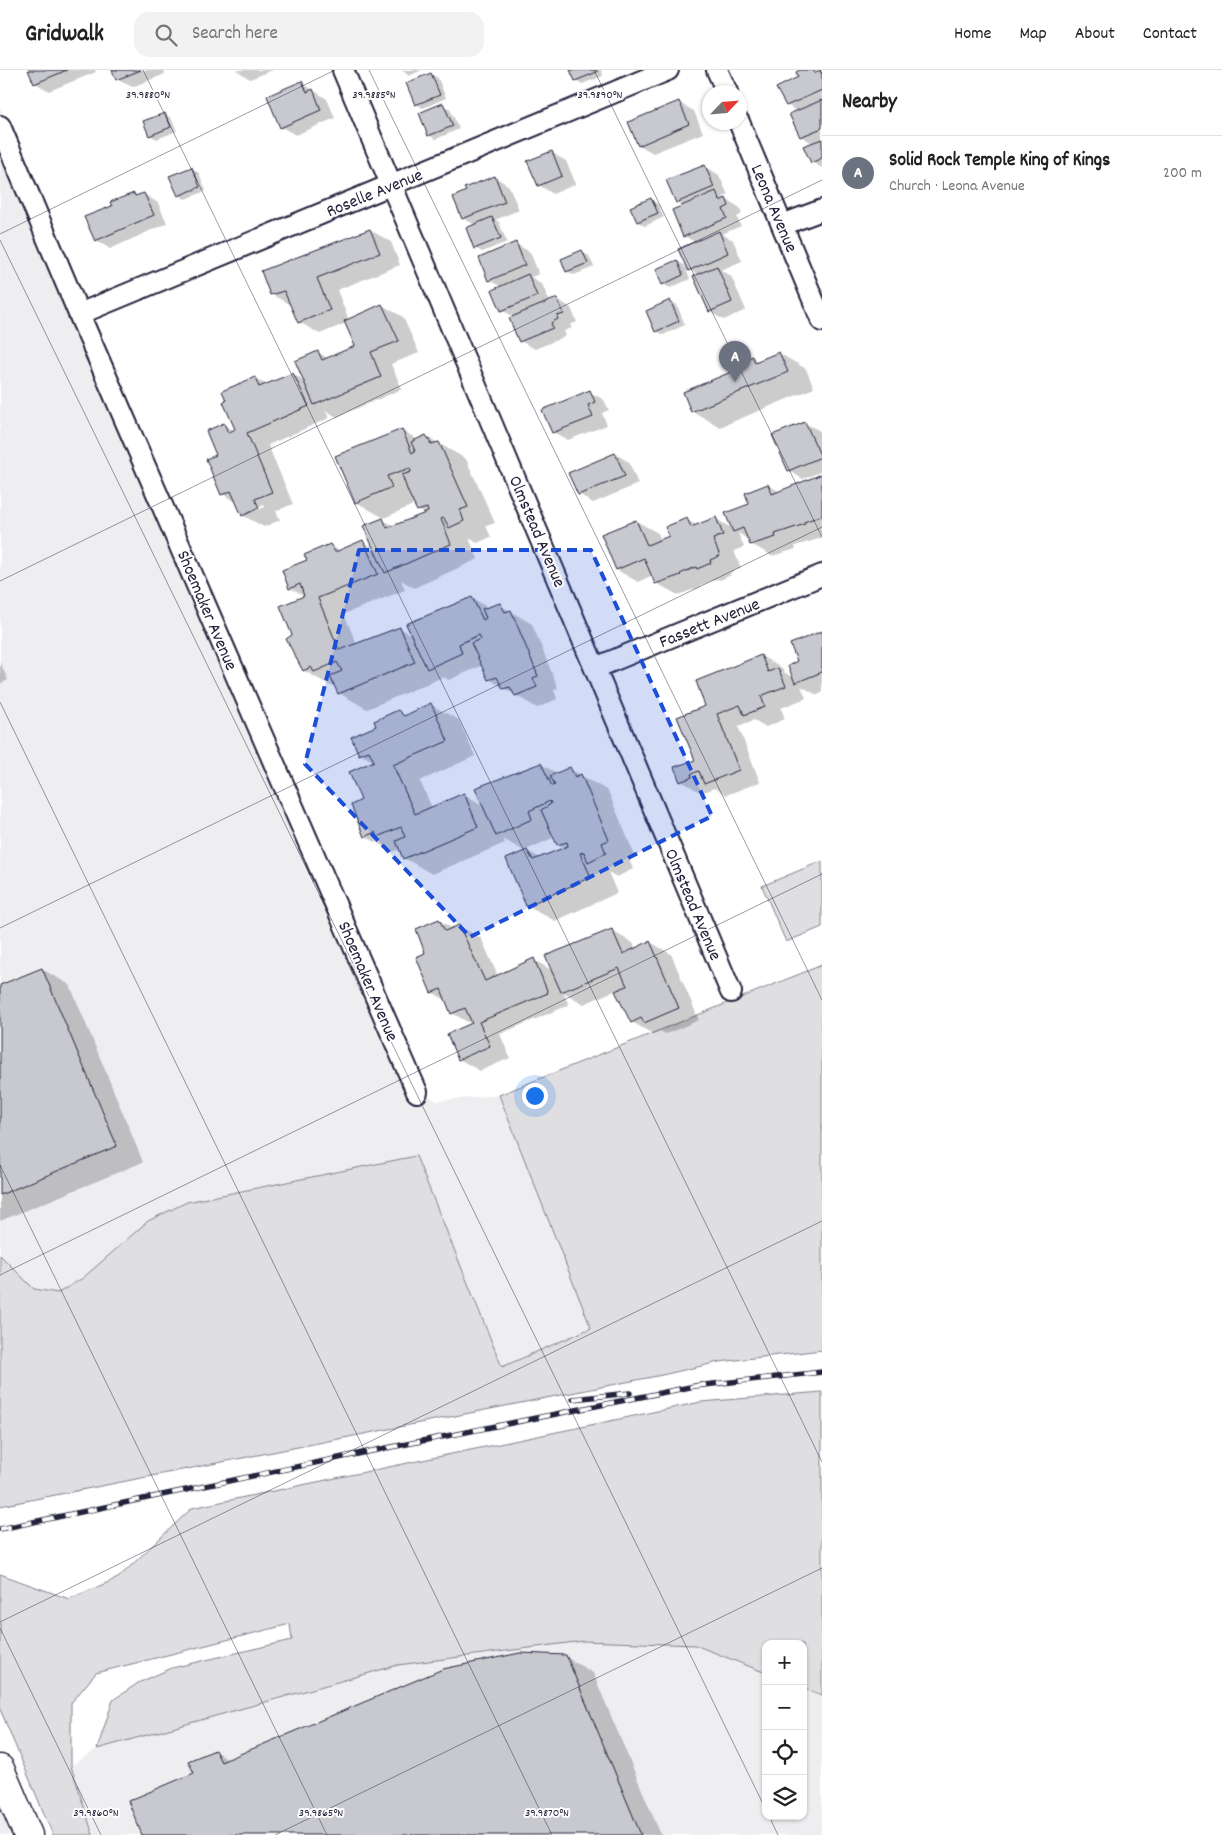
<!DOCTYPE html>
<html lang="en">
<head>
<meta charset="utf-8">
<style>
  body { margin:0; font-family:Dekko,sans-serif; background:#f2f2f2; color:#222 }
  .controls { position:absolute; right:15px; bottom:15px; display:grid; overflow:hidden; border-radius:10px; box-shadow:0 1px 4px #0004 }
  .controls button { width:45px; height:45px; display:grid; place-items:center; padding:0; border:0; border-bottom:1px solid #e0e0e0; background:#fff; color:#222; font:25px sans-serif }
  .compass { position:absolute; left:702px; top:15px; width:45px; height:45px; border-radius:50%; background:#fff; box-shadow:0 1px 4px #0004; rotate:64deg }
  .you { position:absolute; left:534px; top:1025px; width:18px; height:18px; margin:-12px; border:4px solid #fff; border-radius:50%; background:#1a73e8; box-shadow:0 0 0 8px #1a73e833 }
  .badge { display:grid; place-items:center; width:32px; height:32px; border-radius:50%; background:#1f6fb2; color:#fff; font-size:16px; font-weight:700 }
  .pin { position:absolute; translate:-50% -41px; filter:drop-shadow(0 1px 2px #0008) }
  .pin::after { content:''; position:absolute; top:26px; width:18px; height:15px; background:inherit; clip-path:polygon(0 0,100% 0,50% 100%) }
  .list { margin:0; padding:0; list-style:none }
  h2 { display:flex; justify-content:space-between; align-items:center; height:65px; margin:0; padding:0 20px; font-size:21px }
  h2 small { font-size:16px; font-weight:400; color:#767676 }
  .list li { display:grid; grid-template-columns:32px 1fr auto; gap:15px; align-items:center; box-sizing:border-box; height:75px; padding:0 20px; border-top:1px solid #e0e0e0 }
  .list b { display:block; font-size:19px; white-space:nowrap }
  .list p { margin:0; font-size:16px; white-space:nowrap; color:#767676 }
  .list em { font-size:16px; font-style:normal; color:#767676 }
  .icon { flex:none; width:28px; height:28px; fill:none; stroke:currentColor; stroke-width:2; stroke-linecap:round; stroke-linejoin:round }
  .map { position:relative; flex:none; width:822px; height:1765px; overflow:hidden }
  header { display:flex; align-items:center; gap:30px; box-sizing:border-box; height:70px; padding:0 25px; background:#fff; border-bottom:1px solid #e0e0e0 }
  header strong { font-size:24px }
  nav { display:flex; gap:28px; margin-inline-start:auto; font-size:18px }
  .search { width:350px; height:45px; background:#f2f2f2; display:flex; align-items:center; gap:12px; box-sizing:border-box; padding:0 18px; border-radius:15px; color:#767676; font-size:19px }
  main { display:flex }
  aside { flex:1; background:#fff }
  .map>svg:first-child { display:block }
  .built { fill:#eeeef1 }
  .green { fill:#dfdfe2; stroke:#80808e }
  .shadow { fill:#0003; fill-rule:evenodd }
  .building { fill:#c8c8cf; stroke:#22223b }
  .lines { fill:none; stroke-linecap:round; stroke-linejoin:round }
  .street-casing { stroke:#22223b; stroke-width:24 }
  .secondary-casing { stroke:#22223b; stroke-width:31 }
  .street { stroke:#fff; stroke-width:20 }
  .secondary { stroke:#fff; stroke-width:28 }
  .rail-casing { stroke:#22223b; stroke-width:5.5 }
  .rail { stroke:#fff; stroke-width:4; stroke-dasharray:11; stroke-linecap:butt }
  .marked { fill:#1d4ed8; fill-opacity:0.2; stroke:#1d4ed8; stroke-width:4; stroke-dasharray:10 6; stroke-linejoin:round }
  .ticks { fill:none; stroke:#22223b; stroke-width:1; stroke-opacity:0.45 }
  .labels { text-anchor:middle; stroke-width:4; stroke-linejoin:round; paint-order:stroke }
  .street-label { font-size:18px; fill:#22223b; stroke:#fff }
  .ticks-label { font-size:12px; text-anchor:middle; fill:#22223b; stroke:#fff; stroke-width:4; stroke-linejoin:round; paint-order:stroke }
</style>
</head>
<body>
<header>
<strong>Gridwalk</strong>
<div class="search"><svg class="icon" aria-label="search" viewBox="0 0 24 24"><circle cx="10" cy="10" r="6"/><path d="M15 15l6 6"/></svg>Search here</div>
<nav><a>Home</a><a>Map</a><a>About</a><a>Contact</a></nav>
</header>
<main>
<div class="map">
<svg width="822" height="1765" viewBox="0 0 822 1765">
  <rect width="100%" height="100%" fill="#fff"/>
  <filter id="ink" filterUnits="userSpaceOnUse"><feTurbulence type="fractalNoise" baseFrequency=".02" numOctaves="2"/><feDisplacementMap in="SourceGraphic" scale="10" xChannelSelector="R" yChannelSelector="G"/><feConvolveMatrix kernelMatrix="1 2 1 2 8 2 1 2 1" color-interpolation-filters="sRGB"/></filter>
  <g filter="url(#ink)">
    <path class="built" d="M0,37L407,1013L437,1031L499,1025L591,1258L501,1298L416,1086L148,1151L83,1208L58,1224L34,1219L0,1185Z
      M583,1571L695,1575L766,1603V1746H803V1618L822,1625V1765H93L71,1696L97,1679L398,1595Z
      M0,1732L35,1765H0Z"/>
    <path class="green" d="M822,791V857L786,872L762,816Z
      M822,895V1280L719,1292L662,1305L0,1436V1185L34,1219L58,1223L83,1208L148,1151L187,1132L416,1086L502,1297L591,1258L499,1025Z
      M822,1322V1625L803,1618V1574H766V1603L695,1575L583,1571L398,1595L97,1679L113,1630L138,1613L172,1598L292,1570L290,1554L96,1603L71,1633V1696L93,1765H53L0,1639V1504L69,1529L118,1508L192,1438L701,1332Z"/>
    <path class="shadow" d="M29,0H95L96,2L49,21L35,13Z
      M113,0H164L165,4L132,17L117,9Z
      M236,0H273L250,9Z
      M402,0H422L409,6Z
      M571,0H601L603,6L582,14L576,10Z
      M803,0H817L822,3V98L812,92L814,74L801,66L798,42L787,35Z
      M431,4L438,8L446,28L423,38L416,34Z
      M302,13L327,29L335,48L296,65L281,57Z
      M679,33L694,41L703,63L653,83L639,75Z
      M443,35L450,39L459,59L436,69L429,65Z
      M164,44L171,48L177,61L157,69L150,65Z
      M552,83L566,91L576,114L553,124L539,115Z
      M705,96L719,105L728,125L723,127L740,138L742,144L737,147L741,156L722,164L733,170L742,191L721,200L731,206L746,240L724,250L710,242L698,205L689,200L695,172L684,166V136L677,132Z
      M192,99L199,103L206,121L185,129L179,125Z
      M495,107L509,116L519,140L495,150L499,152L507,172L482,182L475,178V155L463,148Z
      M134,124L138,127L144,124L158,133L167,153L110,179L96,170L114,136Z
      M651,130L658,134L664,147L645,156L638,152Z
      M370,160L391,172L400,195L337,220L349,250L382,235L403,247L419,283L391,294L402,319L337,347L325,340L329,348L268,375L293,434L276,441L280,450L264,457L242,445L238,433L222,424L218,386L224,355L237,362L255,308L267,315L293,304L305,311L318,282L329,289L356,277L346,253L320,264L299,252L292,236L271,224ZM264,435L265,437L255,441V439Z
      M516,174L530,182L539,204L531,207L542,214L550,232L557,229L571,238L577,252L570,255L572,258L564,261L566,266L535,279L520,271L514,247L502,240L501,217L489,210Z
      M582,182L589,186L594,197L574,205L567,201Z
      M677,191L684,195L690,209L670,218L663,214Z
      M670,231L677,235L685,255L663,265L656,261Z
      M779,283L806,299L814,318L720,357L692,341L749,296L752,288L759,292Z
      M590,322L604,330L609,340L602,343L607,355L568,370L553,362Z
      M805,353L820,361L822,367V401L803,409L789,401Z
      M402,360L418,370L426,366L466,389L495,453L486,456L491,467L477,473L469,468L478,489L414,518L401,510L405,520L344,544L357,575L400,558L412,565L472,528L489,538L500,535L532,554L558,618L554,620L557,629L537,638L489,609L483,595L449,610L443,607L367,639L339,623L335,614L331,616L303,600L294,565L305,527L290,518L308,490L330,475L340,481L363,472L376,479L383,450L395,456L425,444L418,440L415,434L384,448L356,432Z
      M615,384L629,392L638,414L593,433L579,424Z
      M822,406V468L795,476L796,479L772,486L751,474L749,470L738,463L744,477L734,481L741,498L730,503L731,505L720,510L717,509L700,516L701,517L678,525L656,513L653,505L638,512L617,500L603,465L636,451L658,463L661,471L671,467L687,450L698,456L716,449L733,459L768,415L780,422Z
      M822,563V623L817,625L801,616L806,628L781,638L785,649L766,657L754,650L738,656L760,712L726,725L714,718L702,723L681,711L697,691L707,637L761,586L782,598L784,602L794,608L799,592Z
      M0,592L8,610L0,614Z
      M431,635L459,650L475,686L420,711L432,738L464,724L484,736L541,694L558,704L570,699L608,721L635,786L629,789L633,799L617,807L608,802L617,823L555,851L527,835L526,782L503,769L505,773L432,804L404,788L399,779L393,782L365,766L363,731L374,692L360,684L378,656L398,641L406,646ZM555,767L558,774L565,778L540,788L526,780Z
      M439,850L453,859L459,856L481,868L498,906L534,890L553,901L612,861L633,873L636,879L650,872L671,884L699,950L666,964L660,961L653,964L632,952L616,920L584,934L563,922L569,935L500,964L510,988L480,1001L459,989L473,955L452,943L447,931L432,922L427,884Z
      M42,899L70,915L143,1092L0,1151V917Z
      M566,1587L593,1603L661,1765H143L215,1681L229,1690Z"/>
    <path class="building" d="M28,0H67L34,14Z
      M112,0H141L116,10Z
      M570,0H597V2L575,11Z
      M800,0H813L815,3L820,0L822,5V20L786,36L776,18L798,7L796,2Z
      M431,3L440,25L415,35L406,13Z
      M302,11L307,22L313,19L321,40L280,58L267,26Z
      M822,30V58L800,67L789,44Z
      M679,31L689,54L638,76L628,52Z
      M443,33L453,56L428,66L419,43Z
      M165,43L171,57L149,66L143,51Z
      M822,69V88L811,93L803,76Z
      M552,81L562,106L538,116L527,91Z
      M705,95L714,117L676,133L666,110Z
      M192,97L200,117L178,126L169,106Z
      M495,106L505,132L462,149L453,127L466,121L464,118Z
      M716,121L720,131L726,128L729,136L723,139L727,148L683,167L672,140Z
      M134,123L135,126L144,123L154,145L95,171L84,147L112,136L110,132Z
      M651,128L658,143L637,152L630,137Z
      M492,147L501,168L474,179L466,158Z
      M370,159L380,183L317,208L330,240L298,253L284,221L270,225L261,201Z
      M719,161L728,183L688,201L678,179Z
      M516,172L525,195L488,211L479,188Z
      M582,180L588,193L566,202L561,189Z
      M677,190L683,205L662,215L656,199Z
      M717,196L732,232L709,242L693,206Z
      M528,204L537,226L501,241L492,220Z
      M557,228L564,244L557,246L558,249L551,253L553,258L519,272L509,248Z
      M670,230L679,251L655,262L646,241Z
      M382,234L399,271L371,282L381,307L314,335L295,291L318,281L322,290L355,276L344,251Z
      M779,282L788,302L691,342L683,322L748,295L745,290L752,286L755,292Z
      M293,303L309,336L247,363L272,422L255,429L259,438L242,446L231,421L221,425L206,389L216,385L206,361L224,353L228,363L235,359L223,332L226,330L222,321L255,307L259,317Z
      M590,320L595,332L588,335L593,347L552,363L542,340Z
      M805,352L821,387L788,401L772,365Z
      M402,359L412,383L415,381L411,372L426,365L431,374L439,372L468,437L460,440L464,451L449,458L444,448L441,449L451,474L385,503L363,456L383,448L387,458L428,442L427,438L417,441L408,422L402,405L411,402L410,398L387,406L392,417L355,433L335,386Z
      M615,383L625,406L578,425L568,403Z
      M822,404V447L820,446L804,452L805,454L775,464L776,467L750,475L743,458L733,462L725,443L749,434L745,423L768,414L772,424Z
      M716,447L723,465L713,469L720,486L710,490L711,493L697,499L696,497L680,504L681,505L655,514L644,488L616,500L601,464L636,450L647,475L669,466L665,457L687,448L691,457Z
      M363,470L378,504L318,528L339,580L400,557L415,592L338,624L330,606L342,601L337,592L314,602L311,597L303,601L286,569L292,565L280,536L304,526L300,514L289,519L282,500L307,490L304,485L330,474L335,482Z
      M472,527L483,550L486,548L482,539L500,533L505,542L511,540L538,606L533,608L537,617L515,626L510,617L503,619L497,607L488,610L471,573L481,569L479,565L459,574L462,583L427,599L406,554Z
      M822,561V602L795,613L788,596L797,591L790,574Z
      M761,585L768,602L778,598L786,616L761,626L765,637L744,645L740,635L717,644L739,700L704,714L699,701L691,704L692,707L680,712L674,697L695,690L677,647L705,636L696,611Z
      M431,633L448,671L393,695L415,744L464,723L478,757L403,789L396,771L405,767L401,757L377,767L375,762L364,767L351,735L361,730L349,702L374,691L369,681L359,685L351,667L376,656L374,651L398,640L404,646Z
      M541,693L552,716L555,715L550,706L570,697L575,707L581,704L609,770L602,773L606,783L588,792L584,782L580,783L591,807L526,836L506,789L527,780L533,790L568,776L567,772L557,775L541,740L551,734L550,731L529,741L532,749L496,766L475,718Z
      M439,849L445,861L459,855L485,911L534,888L548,923L479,952L490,976L458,990L447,964L472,953L465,938L451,944L441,919L431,923L416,887L425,883L416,859Z
      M612,859L623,884L650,871L679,938L644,953L641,948L631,953L615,921L627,916L619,898L561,922L545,886Z
      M42,898L117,1076L0,1125V915Z
      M520,1583L566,1585L641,1765H142L128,1731L194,1703L188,1691L215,1680L221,1692L443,1599Z"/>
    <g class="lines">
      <defs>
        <path id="street" d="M343,0L731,922
          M717,0L727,22
          M739,52L822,251
          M0,56L79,244L417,1022
          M782,155L822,140
          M79,244L668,0
          M595,598L822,505"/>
        <path id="secondary" d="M0,1699L28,1765"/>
      </defs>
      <use href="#street" class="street-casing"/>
      <use href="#secondary" class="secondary-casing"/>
      <use href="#street" class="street"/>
      <use href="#secondary" class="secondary"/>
      <defs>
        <path id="rail" d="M695,1316L822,1302
          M573,1329L630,1323
          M0,1459L372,1381L700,1315"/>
      </defs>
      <use href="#rail" class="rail-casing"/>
      <use href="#rail" class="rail"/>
    </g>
  </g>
  <path class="marked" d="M359,480H591L712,746L470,867L305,694Z"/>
  <path class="ticks" d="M143,0L822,1392M369,0L822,930M594,0L822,467M820,0L822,4M0,164L335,0M0,170L766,1740M0,511L822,110M0,632L552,1765M0,858L822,457M0,1095L327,1765M0,1205L822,804M0,1552L822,1151M0,1558L101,1765M769,1746L778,1765M275,1765L822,1498"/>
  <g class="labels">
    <g class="street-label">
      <text transform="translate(374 122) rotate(-22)" y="6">Roselle Avenue</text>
      <text transform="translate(775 138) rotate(67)" y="6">Leona Avenue</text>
      <text transform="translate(538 461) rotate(67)" y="6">Olmstead Avenue</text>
      <text transform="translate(208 540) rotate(67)" y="6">Shoemaker Avenue</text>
      <text transform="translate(709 552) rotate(-22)" y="6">Fassett Avenue</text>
      <text transform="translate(694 834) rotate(67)" y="6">Olmstead Avenue</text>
      <text transform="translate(369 911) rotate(67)" y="6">Shoemaker Avenue</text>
    </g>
  </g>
  <g class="ticks-label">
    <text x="374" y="28">39.9885°N</text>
    <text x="148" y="28">39.9880°N</text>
    <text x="600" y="28">39.9890°N</text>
    <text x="96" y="1746">39.9860°N</text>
    <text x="321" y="1746">39.9865°N</text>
    <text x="547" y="1746">39.9870°N</text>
  </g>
</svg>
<div class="controls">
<button>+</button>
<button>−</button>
<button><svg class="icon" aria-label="locate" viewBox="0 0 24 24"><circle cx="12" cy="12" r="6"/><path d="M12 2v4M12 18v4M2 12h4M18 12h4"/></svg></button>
<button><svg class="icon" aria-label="layers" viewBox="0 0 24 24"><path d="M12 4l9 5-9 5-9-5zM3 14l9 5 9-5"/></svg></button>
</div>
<svg class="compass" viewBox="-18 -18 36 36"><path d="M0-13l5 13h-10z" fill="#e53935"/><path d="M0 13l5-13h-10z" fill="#767676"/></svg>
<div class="you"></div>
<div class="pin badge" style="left:735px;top:312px;background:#6b7280">A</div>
</div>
<aside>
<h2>Nearby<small></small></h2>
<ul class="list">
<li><span class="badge" style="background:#6b7280">A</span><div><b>Solid Rock Temple King of Kings</b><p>Church · Leona Avenue</p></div><em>200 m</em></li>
</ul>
</aside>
</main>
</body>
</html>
